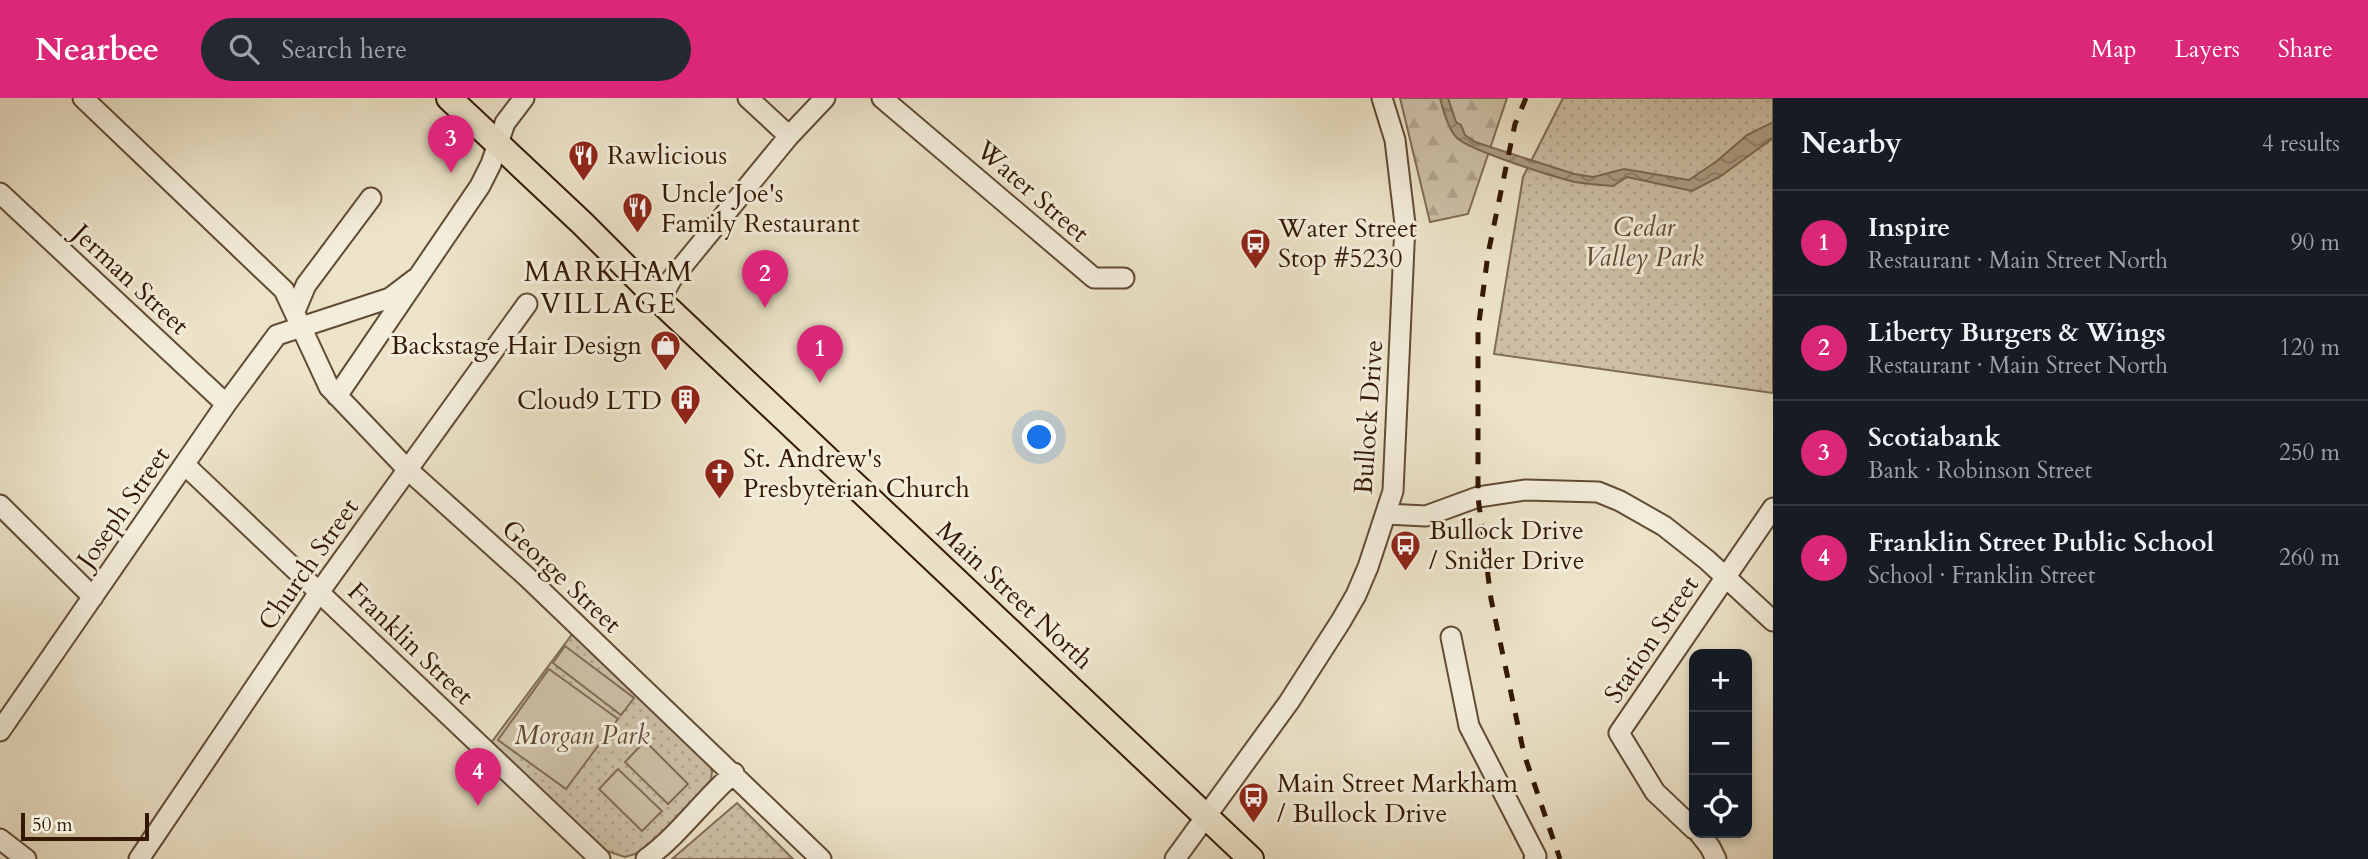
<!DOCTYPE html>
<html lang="en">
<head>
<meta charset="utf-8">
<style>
  body { margin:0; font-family:Cardo,serif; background:#242831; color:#f1f3f6 }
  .controls { position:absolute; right:21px; bottom:21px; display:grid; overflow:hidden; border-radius:14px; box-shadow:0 4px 10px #0003 }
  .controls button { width:63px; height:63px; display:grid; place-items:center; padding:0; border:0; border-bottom:2px solid #363941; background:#171b24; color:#f1f3f6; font:35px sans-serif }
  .scale { position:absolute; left:21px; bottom:18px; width:128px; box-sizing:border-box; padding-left:7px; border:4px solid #341803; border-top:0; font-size:19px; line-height:24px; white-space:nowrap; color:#341803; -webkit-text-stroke:5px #f3eddb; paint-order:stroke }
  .you { position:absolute; left:1040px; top:340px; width:24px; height:24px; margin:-18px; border:5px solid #fff; border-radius:50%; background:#1a73e8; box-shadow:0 0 0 10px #1a73e833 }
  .badge { display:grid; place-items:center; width:46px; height:46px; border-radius:50%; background:#db2777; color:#fff; font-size:23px; font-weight:700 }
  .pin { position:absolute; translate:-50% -58px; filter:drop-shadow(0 2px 4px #0008) }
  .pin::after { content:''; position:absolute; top:37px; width:24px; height:21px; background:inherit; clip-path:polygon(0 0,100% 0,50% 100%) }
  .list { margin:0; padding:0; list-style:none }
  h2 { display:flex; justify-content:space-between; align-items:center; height:91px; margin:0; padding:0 28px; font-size:30px }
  h2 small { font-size:23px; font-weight:400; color:#9ea1a6 }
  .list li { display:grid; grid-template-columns:46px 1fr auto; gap:21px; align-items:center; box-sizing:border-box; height:105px; padding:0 28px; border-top:2px solid #363941 }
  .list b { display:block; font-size:26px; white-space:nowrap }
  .list p { margin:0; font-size:23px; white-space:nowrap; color:#9ea1a6 }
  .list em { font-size:23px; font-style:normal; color:#9ea1a6 }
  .icon { flex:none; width:38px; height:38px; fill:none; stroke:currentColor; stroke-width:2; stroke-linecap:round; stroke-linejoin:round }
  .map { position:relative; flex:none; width:1773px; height:761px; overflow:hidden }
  header { display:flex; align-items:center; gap:42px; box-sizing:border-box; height:98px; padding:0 35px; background:#db2777; color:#fff }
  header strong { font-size:33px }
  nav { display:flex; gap:38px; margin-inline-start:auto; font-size:24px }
  .search { width:490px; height:63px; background:#242831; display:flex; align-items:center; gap:18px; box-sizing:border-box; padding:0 24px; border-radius:38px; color:#9ea1a6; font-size:26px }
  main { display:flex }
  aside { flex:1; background:#171b24 }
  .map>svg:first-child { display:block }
  .forest { fill:url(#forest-firs); stroke:#806c55; stroke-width:2 }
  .park { fill:url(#park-dots); stroke:#806c55; stroke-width:2 }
  .garden { fill:#cdc0a7; stroke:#806c55; stroke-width:2 }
  .water { fill:url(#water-waves); stroke:#7d6851; stroke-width:2 }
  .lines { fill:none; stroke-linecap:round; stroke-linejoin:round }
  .minor-casing { stroke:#624b34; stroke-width:23 }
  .major-casing { stroke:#341803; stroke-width:28 }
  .minor { stroke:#f3eddb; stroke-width:19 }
  .major { stroke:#ece3c8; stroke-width:24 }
  .rail { stroke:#341803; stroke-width:5; stroke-dasharray:12 12; stroke-linecap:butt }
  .labels { text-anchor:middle; stroke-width:6; stroke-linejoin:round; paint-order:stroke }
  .poi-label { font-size:26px; fill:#341803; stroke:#f3eddb; text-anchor:start }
  .street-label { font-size:26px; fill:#341803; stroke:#f3eddb }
  .park-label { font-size:26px; font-style:italic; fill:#624a34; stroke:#f3eddb }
  .neighbourhood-label { font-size:28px; letter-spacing:2px; fill:#341803; stroke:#f3eddb }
</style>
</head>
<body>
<header>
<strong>Nearbee</strong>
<div class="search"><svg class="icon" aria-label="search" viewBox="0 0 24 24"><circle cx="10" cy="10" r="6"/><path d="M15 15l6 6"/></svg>Search here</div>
<nav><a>Map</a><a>Layers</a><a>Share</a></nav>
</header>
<main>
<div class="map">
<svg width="1773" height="761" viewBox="0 0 1773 761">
  <defs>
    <pattern id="forest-firs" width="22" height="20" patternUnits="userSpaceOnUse" patternTransform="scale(1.75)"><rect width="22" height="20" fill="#cdc0a7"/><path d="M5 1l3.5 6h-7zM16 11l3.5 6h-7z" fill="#b1a48e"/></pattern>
    <pattern id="park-dots" width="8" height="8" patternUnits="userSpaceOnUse" patternTransform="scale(1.75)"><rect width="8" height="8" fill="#cdc0a7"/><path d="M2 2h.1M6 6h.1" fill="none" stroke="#b1a48e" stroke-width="1.8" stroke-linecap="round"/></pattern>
    <pattern id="water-waves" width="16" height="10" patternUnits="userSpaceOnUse" patternTransform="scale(1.75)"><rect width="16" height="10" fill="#ad9e85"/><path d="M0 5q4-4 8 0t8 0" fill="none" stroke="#8e806b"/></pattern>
  </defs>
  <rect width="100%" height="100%" fill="#ece3c8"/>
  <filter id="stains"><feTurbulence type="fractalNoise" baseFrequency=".00286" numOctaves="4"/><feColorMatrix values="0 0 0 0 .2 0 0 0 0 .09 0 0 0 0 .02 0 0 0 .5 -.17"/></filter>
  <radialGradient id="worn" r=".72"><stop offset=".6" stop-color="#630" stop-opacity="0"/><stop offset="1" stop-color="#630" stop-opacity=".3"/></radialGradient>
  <path class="forest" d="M1400,0H1507L1468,116L1430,124Z"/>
  <path class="park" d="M1563,0H1773V295L1494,256L1523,79Z
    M573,535L710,665L712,674L711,682L648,752L625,759L607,753L491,645Z
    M737,705L793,761H672Z"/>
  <path class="garden" d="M565,548L634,600L621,617L553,565Z
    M549,571L618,621L566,691L498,642Z
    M645,643L688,686L668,706L625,664Z
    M618,671L662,713L642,733L599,691Z"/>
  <path class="water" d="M1440,0H1448L1456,24L1461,27L1465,37L1475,44L1574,76L1593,79L1624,71L1689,82L1717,63L1747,37L1773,24V40L1721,78L1692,93L1627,79L1613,88C1600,87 1587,86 1575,84C1554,79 1471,53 1457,40C1448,31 1443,12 1440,0Z"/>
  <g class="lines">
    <defs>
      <path id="minor" d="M83,0L284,192L329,289L407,371L527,479L821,761
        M748,0L789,38
        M882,0L1094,180H1124
        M0,95L226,306
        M660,203L671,182L789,38L825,0
        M295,213L306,187L371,100
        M337,298L480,88L491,66L505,25L524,0
        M185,367L600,761
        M0,407L93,499
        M1386,416L1426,418L1478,399L1526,392L1598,394L1620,403L1664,428L1707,462L1773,523
        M1451,539L1469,628L1536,758L1534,761
        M0,633L226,306L277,237L390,200L415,181
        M1694,731L1655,694L1619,635L1773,410
        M1699,735L1710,749L1716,761
        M0,741L26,761
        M139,761L320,493L527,206
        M646,761C679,737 703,702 734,675
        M1175,761L1289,604L1341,523L1356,497L1368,469L1393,393L1405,126L1395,42L1382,0"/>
      <path id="major" d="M449,0L582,125L660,203L1251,761"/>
    </defs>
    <use href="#minor" class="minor-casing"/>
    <use href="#major" class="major-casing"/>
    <use href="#minor" class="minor"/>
    <use href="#major" class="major"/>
    <path class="rail" d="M1526,0L1515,26L1488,156L1478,232V399L1491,501L1524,656L1560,761"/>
  </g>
  <defs>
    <symbol id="restaurant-pin" viewBox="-11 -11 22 30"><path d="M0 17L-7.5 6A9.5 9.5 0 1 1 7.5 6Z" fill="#8f2418" stroke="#f3eddb"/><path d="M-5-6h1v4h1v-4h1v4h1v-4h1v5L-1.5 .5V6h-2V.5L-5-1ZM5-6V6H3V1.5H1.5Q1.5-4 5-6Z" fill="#fff"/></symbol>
    <symbol id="bus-pin" viewBox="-11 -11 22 30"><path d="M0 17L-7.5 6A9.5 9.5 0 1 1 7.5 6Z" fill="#8f2418" stroke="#f3eddb"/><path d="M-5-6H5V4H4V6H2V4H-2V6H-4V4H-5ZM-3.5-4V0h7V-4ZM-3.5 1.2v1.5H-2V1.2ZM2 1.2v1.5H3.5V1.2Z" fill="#fff"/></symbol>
    <symbol id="shop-pin" viewBox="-11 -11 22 30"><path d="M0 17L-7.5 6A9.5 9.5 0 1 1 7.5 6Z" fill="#8f2418" stroke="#f3eddb"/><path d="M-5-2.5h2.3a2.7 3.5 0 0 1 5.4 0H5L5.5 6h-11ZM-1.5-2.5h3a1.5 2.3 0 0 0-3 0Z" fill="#fff"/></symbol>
    <symbol id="building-pin" viewBox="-11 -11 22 30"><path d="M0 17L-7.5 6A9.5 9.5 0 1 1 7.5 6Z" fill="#8f2418" stroke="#f3eddb"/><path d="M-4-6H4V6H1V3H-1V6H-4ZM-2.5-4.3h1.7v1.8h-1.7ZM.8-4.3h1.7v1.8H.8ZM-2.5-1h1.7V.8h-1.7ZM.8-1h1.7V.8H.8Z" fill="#fff"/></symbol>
    <symbol id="church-pin" viewBox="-11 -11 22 30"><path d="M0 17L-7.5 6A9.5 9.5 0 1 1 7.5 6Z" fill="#8f2418" stroke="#f3eddb"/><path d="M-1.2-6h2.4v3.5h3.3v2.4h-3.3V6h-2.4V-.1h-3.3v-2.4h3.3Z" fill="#fff"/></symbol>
  </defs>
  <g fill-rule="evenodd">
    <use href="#restaurant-pin" x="566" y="40" width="35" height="47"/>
    <use href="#restaurant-pin" x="620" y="92" width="35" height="47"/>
    <use href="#bus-pin" x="1238" y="128" width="35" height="47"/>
    <use href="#shop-pin" x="648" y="230" width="35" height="47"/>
    <use href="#building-pin" x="668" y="284" width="35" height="47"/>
    <use href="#church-pin" x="702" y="358" width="35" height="47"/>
    <use href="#bus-pin" x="1388" y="430" width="35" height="47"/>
    <use href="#bus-pin" x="1236" y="682" width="35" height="47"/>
  </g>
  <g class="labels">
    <g class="poi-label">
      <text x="607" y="66">Rawlicious</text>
      <text x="661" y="104">Uncle Joe's<tspan x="661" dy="30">Family Restaurant</tspan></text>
      <text x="1278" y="139">Water Street<tspan x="1278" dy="30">Stop #5230</tspan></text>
      <text x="642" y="256" text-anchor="end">Backstage Hair Design</text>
      <text x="662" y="311" text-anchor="end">Cloud9 LTD</text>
      <text x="743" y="369">St. Andrew's<tspan x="743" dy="30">Presbyterian Church</tspan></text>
      <text x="1429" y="441">Bullock Drive<tspan x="1429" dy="30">/ Snider Drive</tspan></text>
      <text x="1277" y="694">Main Street Markham<tspan x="1277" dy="30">/ Bullock Drive</tspan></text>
    </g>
    <g class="street-label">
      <text transform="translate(1033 93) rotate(41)" y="9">Water Street</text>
      <text transform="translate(131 181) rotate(43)" y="9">Jerman Street</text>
      <text transform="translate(1368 319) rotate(-86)" y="9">Bullock Drive</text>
      <text transform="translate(123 409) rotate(-55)" y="9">Joseph Street</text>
      <text transform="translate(308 466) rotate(-55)" y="9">Church Street</text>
      <text transform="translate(562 478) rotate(43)" y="9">George Street</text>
      <text transform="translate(1015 497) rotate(43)" y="9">Main Street North</text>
      <text transform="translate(1651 541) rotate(-56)" y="9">Station Street</text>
      <text transform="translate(411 545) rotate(44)" y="9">Franklin Street</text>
    </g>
    <g class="park-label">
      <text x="1644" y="138">Cedar<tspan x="1644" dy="30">Valley Park</tspan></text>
      <text x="582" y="646">Morgan Park</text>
    </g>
    <g class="neighbourhood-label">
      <text x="609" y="183">MARKHAM<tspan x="609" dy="32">VILLAGE</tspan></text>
    </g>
  </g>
  <rect width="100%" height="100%" filter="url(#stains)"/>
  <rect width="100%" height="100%" fill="url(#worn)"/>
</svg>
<div class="controls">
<button>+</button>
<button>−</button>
<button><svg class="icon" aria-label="locate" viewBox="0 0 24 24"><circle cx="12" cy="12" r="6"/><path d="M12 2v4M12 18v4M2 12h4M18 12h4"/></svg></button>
</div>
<div class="scale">50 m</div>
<div class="you"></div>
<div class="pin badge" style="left:820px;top:285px">1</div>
<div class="pin badge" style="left:765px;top:210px">2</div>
<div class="pin badge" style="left:451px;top:75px">3</div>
<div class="pin badge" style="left:478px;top:708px">4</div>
</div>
<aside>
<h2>Nearby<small>4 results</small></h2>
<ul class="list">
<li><span class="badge">1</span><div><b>Inspire</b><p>Restaurant · Main Street North</p></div><em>90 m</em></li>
<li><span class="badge">2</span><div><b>Liberty Burgers &amp; Wings</b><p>Restaurant · Main Street North</p></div><em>120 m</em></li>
<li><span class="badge">3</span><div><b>Scotiabank</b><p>Bank · Robinson Street</p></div><em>250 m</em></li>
<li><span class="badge">4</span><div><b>Franklin Street Public School</b><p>School · Franklin Street</p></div><em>260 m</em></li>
</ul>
</aside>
</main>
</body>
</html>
